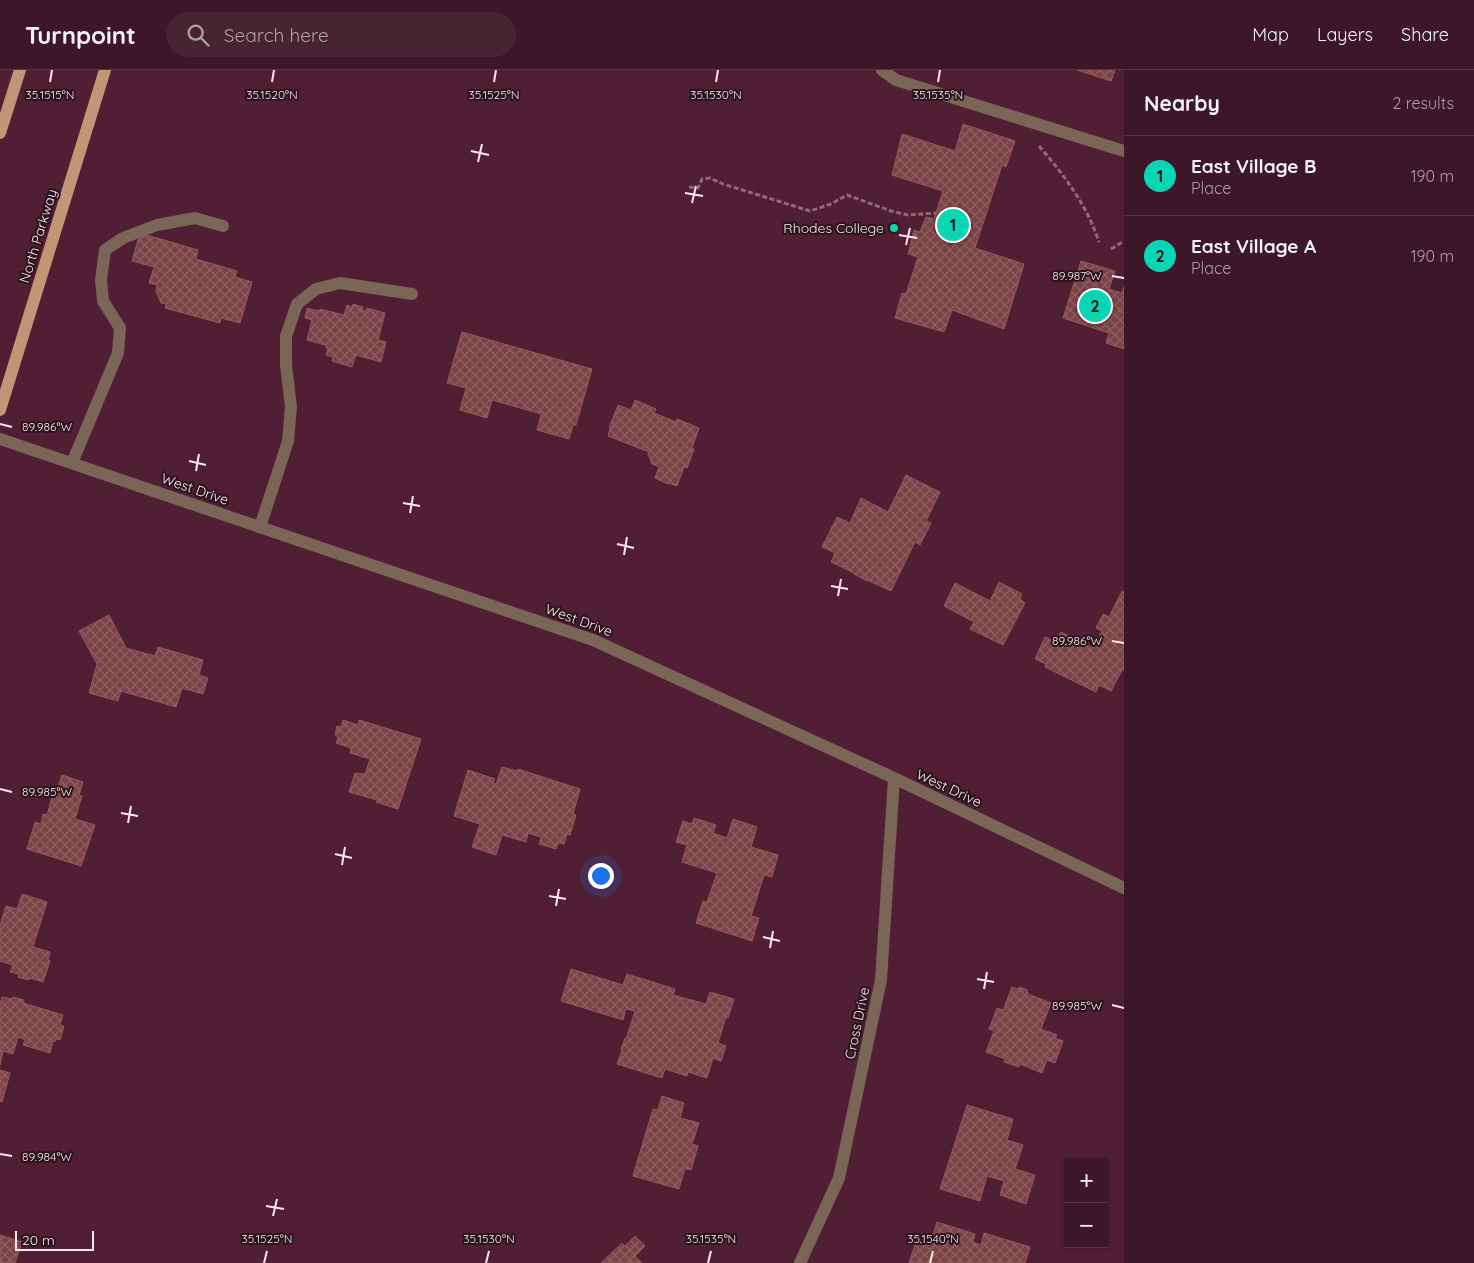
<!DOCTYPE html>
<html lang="en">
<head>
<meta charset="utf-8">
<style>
  body { margin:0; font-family:Quicksand,sans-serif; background:#482433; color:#f1f3f6 }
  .controls { position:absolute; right:15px; bottom:15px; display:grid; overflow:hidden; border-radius:0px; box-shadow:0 1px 4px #0004 }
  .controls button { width:45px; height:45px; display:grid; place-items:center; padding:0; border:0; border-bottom:1px solid #563644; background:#3d1727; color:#f1f3f6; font:25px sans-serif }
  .scale { position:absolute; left:15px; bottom:12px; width:79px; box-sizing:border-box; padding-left:5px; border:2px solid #fde8ef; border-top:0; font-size:14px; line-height:18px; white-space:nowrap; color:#fde8ef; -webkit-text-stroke:4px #29131b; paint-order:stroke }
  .you { position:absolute; left:600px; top:805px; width:18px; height:18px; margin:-12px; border:4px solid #fff; border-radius:50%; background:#1a73e8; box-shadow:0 0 0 8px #1a73e833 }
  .badge { display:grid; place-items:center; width:32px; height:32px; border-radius:50%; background:#0ad5b5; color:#111; font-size:16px; font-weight:700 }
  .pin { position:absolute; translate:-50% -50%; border:2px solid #fff; box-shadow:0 1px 5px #0006 }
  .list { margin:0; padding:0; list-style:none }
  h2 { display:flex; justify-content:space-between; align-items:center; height:65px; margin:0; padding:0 20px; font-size:21px }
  h2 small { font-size:16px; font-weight:400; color:#ad9fa7 }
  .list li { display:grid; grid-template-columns:32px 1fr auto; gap:15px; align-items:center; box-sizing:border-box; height:80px; padding:0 20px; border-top:1px solid #563644 }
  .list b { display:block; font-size:19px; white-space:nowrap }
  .list p { margin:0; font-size:16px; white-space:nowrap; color:#ad9fa7 }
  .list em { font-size:16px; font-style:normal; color:#ad9fa7 }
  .icon { flex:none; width:28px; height:28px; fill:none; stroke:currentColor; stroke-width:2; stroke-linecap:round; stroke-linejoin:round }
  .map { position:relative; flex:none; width:1124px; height:1193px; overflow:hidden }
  header { display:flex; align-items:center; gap:30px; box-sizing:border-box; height:70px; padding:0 25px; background:#3d1727; border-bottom:1px solid #563644 }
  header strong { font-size:24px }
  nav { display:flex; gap:28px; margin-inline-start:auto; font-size:18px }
  .search { width:350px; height:45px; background:#482433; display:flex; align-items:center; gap:12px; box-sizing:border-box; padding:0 18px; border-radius:28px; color:#ad9fa7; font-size:19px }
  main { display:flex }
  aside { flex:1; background:#3d1727 }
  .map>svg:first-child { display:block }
  .building { fill:url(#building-cross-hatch); stroke:#94585b }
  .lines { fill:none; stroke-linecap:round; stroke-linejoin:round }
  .path { stroke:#906979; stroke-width:3; stroke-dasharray:5 2.5; stroke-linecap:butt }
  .minor { stroke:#7a6556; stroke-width:12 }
  .major { stroke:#c19677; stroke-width:12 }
  .ticks { fill:none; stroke:#fde8ef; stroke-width:2 }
  .poi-dot { fill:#0ad5b5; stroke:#29131b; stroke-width:2 }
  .labels { text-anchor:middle; stroke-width:4; stroke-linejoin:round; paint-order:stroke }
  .poi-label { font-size:14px; fill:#fde8ef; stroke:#29131b; text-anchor:end }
  .street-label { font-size:14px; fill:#fde8ef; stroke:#29131b }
  .ticks-label { font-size:12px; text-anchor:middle; fill:#fde8ef; stroke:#29131b; stroke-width:4; stroke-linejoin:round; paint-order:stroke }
</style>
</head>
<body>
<header>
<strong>Turnpoint</strong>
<div class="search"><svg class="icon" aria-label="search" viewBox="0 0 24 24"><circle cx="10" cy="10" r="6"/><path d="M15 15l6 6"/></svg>Search here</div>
<nav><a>Map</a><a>Layers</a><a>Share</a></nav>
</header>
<main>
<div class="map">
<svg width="1124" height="1193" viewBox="0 0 1124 1193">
  <defs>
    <pattern id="building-cross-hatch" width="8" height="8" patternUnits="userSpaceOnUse" patternTransform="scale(1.25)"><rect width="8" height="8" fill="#7b4346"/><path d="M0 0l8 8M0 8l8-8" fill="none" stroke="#8f5e61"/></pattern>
  </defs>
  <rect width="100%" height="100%" fill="#511f34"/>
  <path class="building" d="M1077,0H1115L1111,11Z
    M963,54L1015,71L1006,97L1002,95L975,178L1024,194L1004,259L952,240L944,262L895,248L902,223L906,224L918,187L908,184L914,160L920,162L926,147L934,149L943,121L892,105L902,64L955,81Z
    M140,163L198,180L196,189L237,201L235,207L252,212L240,253L221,248L220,253L165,238L166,234L161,233L156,221L157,215L149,213L154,197L132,191Z
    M1081,191L1115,201L1109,219L1122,223L1124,217V279L1106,273L1109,263L1063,248Z
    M353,234L363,237L362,240L366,241L367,238L385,243L378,270L386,272L381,292L356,285L352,297L332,291L333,287L326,285L328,280L325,275L307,270L312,250L305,248L307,238L319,241L320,239L344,245L347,235L352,237Z
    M462,262L592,299L576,355H573L569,369L537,360L541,344L492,330L487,348L460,340L466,318L447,313Z
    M635,330L656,339L654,343L676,352L677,349L699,358L692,378L694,379L687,398L684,397L677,416L668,413V414L655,408L659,397L652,394L648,384L649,382L608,366L610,359L609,358L618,335L631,340Z
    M906,405L940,422L926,451L931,453L920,475L915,472L891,521L867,510V511L854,504V503L831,492L835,483L822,477L837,447L850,453L861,428L888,442Z
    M999,512L1022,524L1020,529L1025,533L1003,575L970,559L974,552L944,536L955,513L990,531Z
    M1122,521L1124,522V601L1122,600L1111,621L1099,615L1096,622L1045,597L1046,594L1035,589L1045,567L1056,572L1061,562L1093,578L1102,561L1096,558L1103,544L1109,547Z
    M109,545L126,578L155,586L158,577L203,590L199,605L208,608L203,624L182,618L176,637L121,621L118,631L89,623L97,594L79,561Z
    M343,650L358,655L359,650L421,669L398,739L376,732L377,730L349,722L355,703L365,704L370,689L350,683L351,678L336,673L338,667L335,665L337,656L341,657Z
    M502,697L517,701L518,699L580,719L573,744L576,745L570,765L567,764L564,774L558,773L556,779L539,774L541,767L528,763L526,772L502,765L496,785L472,777L480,754L454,746L468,700L495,709L493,713L496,714Z
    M62,705L83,712L79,725L82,726L75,749L95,755L81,796L27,779L35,752L41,754L43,744L47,745L55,717L58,718Z
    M694,748L716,755L713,763L727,768L733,749L757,757L751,777L778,785L772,807L764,805L751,846L759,848L752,871L696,853L703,831L707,832L717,803L682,792L687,775L676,772L683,751L692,754Z
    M22,824L47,832L33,877L50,882L48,890L50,891L43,912L30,908L29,910L18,907L19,904L10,902L13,895L0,891V855L6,836L17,839Z
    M571,899L623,915L627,904L675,919L673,925L706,934L710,922L734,929L728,948L726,947L718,973L726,976L721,991L713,988L707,1008L688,1002L687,1006L665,999L662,1008L617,994L622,980H621L625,968L626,969L635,941L626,939L623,950L561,931Z
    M1012,917L1017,919L1020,917L1027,920L1028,924L1051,933L1041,959L1057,965L1055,968L1063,971L1055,993L1047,990L1042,1003L1020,994L1019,997L1004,992L1005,989L986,982L994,961L989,959L997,938L1003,940Z
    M2,927L12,929L13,927L24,930L23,933L63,945L60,955L64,956L60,970L56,969L55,972L53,971L50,983L23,975L25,970L18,967L13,984L3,981L0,995V935Z
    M0,1000L10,1003L2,1032L0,1031Z
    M662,1026L684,1033L680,1048L699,1053L692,1074L698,1076L691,1100L685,1099L679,1119L633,1106L653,1039L658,1040Z
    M967,1035L1013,1049L1007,1070L1023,1075L1015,1099L1035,1105L1026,1134L1000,1125L1004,1111L987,1106L980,1131L940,1119Z
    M937,1152L975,1164L973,1172L981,1175L984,1163L1030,1177L1025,1193H909L918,1165L932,1169Z
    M0,1165L22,1172L15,1193H0Z
    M635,1166L645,1176L635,1186L642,1193H601L622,1173L625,1176Z"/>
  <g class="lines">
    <path class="path" d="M1039,76C1064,105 1087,135 1099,172
      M689,117L698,118L702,109L710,108L723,114L810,141L831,134L847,125L891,141L908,145L936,143
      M1111,179L1124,171"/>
    <path class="minor" d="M882,0L896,10L1124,81
      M0,369L593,570L894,708L1124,818
      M72,393L118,283L120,258L103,231L101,210L105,180L123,168L157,155L195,148L223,156
      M260,457L288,371L291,337L286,295V266L297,234L316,219L340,213L412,224
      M800,1193L839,1108L881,910L894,708"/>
    <path class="major" d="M0,63L20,0
      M0,340L105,0"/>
  </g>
  <path class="ticks" d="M50,12L52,0M272,12L274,0M494,12L496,0M716,12L718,0M938,12L940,0M471,81L489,85M478,92L482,74M685,123L703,126M692,133L696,116M899,165L917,168M906,175L910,158M1112,206L1124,208M0,354L12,357M189,391L206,395M196,401L199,384M403,433L420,436M410,443L413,426M617,474L634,478M624,485L627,467M831,516L848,519M838,526L841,509M1112,571L1124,573M0,719L12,722M121,743L138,746M128,753L131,736M335,784L352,788M342,795L345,777M549,826L566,829M556,836L559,819M763,867L780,871M770,878L773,861M977,909L994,912M984,919L987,902M1112,935L1124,938M0,1084L12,1086M266,1136L284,1139M273,1146L277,1129M264,1193L267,1181M486,1193L489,1181M708,1193L711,1181M930,1193L933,1181"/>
  <circle class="poi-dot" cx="894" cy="158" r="5"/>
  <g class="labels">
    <g class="poi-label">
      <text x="884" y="163">Rhodes College</text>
    </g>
    <g class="street-label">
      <text transform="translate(38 166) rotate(-73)" y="5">North Parkway</text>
      <text transform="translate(195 419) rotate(19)" y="5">West Drive</text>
      <text transform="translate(579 550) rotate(20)" y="5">West Drive</text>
      <text transform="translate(949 718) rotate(25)" y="5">West Drive</text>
      <text transform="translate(857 953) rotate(-78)" y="5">Cross Drive</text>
    </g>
  </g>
  <g class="ticks-label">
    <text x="50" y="29">35.1515°N</text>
    <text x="272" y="29">35.1520°N</text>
    <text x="494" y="29">35.1525°N</text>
    <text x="716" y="29">35.1530°N</text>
    <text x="938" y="29">35.1535°N</text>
    <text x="1077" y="210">89.987°W</text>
    <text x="47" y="361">89.986°W</text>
    <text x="1077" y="575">89.986°W</text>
    <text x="47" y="726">89.985°W</text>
    <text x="1077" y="940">89.985°W</text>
    <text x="47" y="1091">89.984°W</text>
    <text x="267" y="1173">35.1525°N</text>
    <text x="489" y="1173">35.1530°N</text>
    <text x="711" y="1173">35.1535°N</text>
    <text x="933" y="1173">35.1540°N</text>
  </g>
</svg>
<div class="controls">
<button>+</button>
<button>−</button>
</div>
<div class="scale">20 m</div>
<div class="you"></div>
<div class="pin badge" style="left:953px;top:155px">1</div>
<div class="pin badge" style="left:1095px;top:236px">2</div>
</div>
<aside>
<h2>Nearby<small>2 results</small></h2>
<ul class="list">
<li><span class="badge">1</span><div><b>East Village B</b><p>Place</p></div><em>190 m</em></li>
<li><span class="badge">2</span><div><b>East Village A</b><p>Place</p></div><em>190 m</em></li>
</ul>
</aside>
</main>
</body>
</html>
